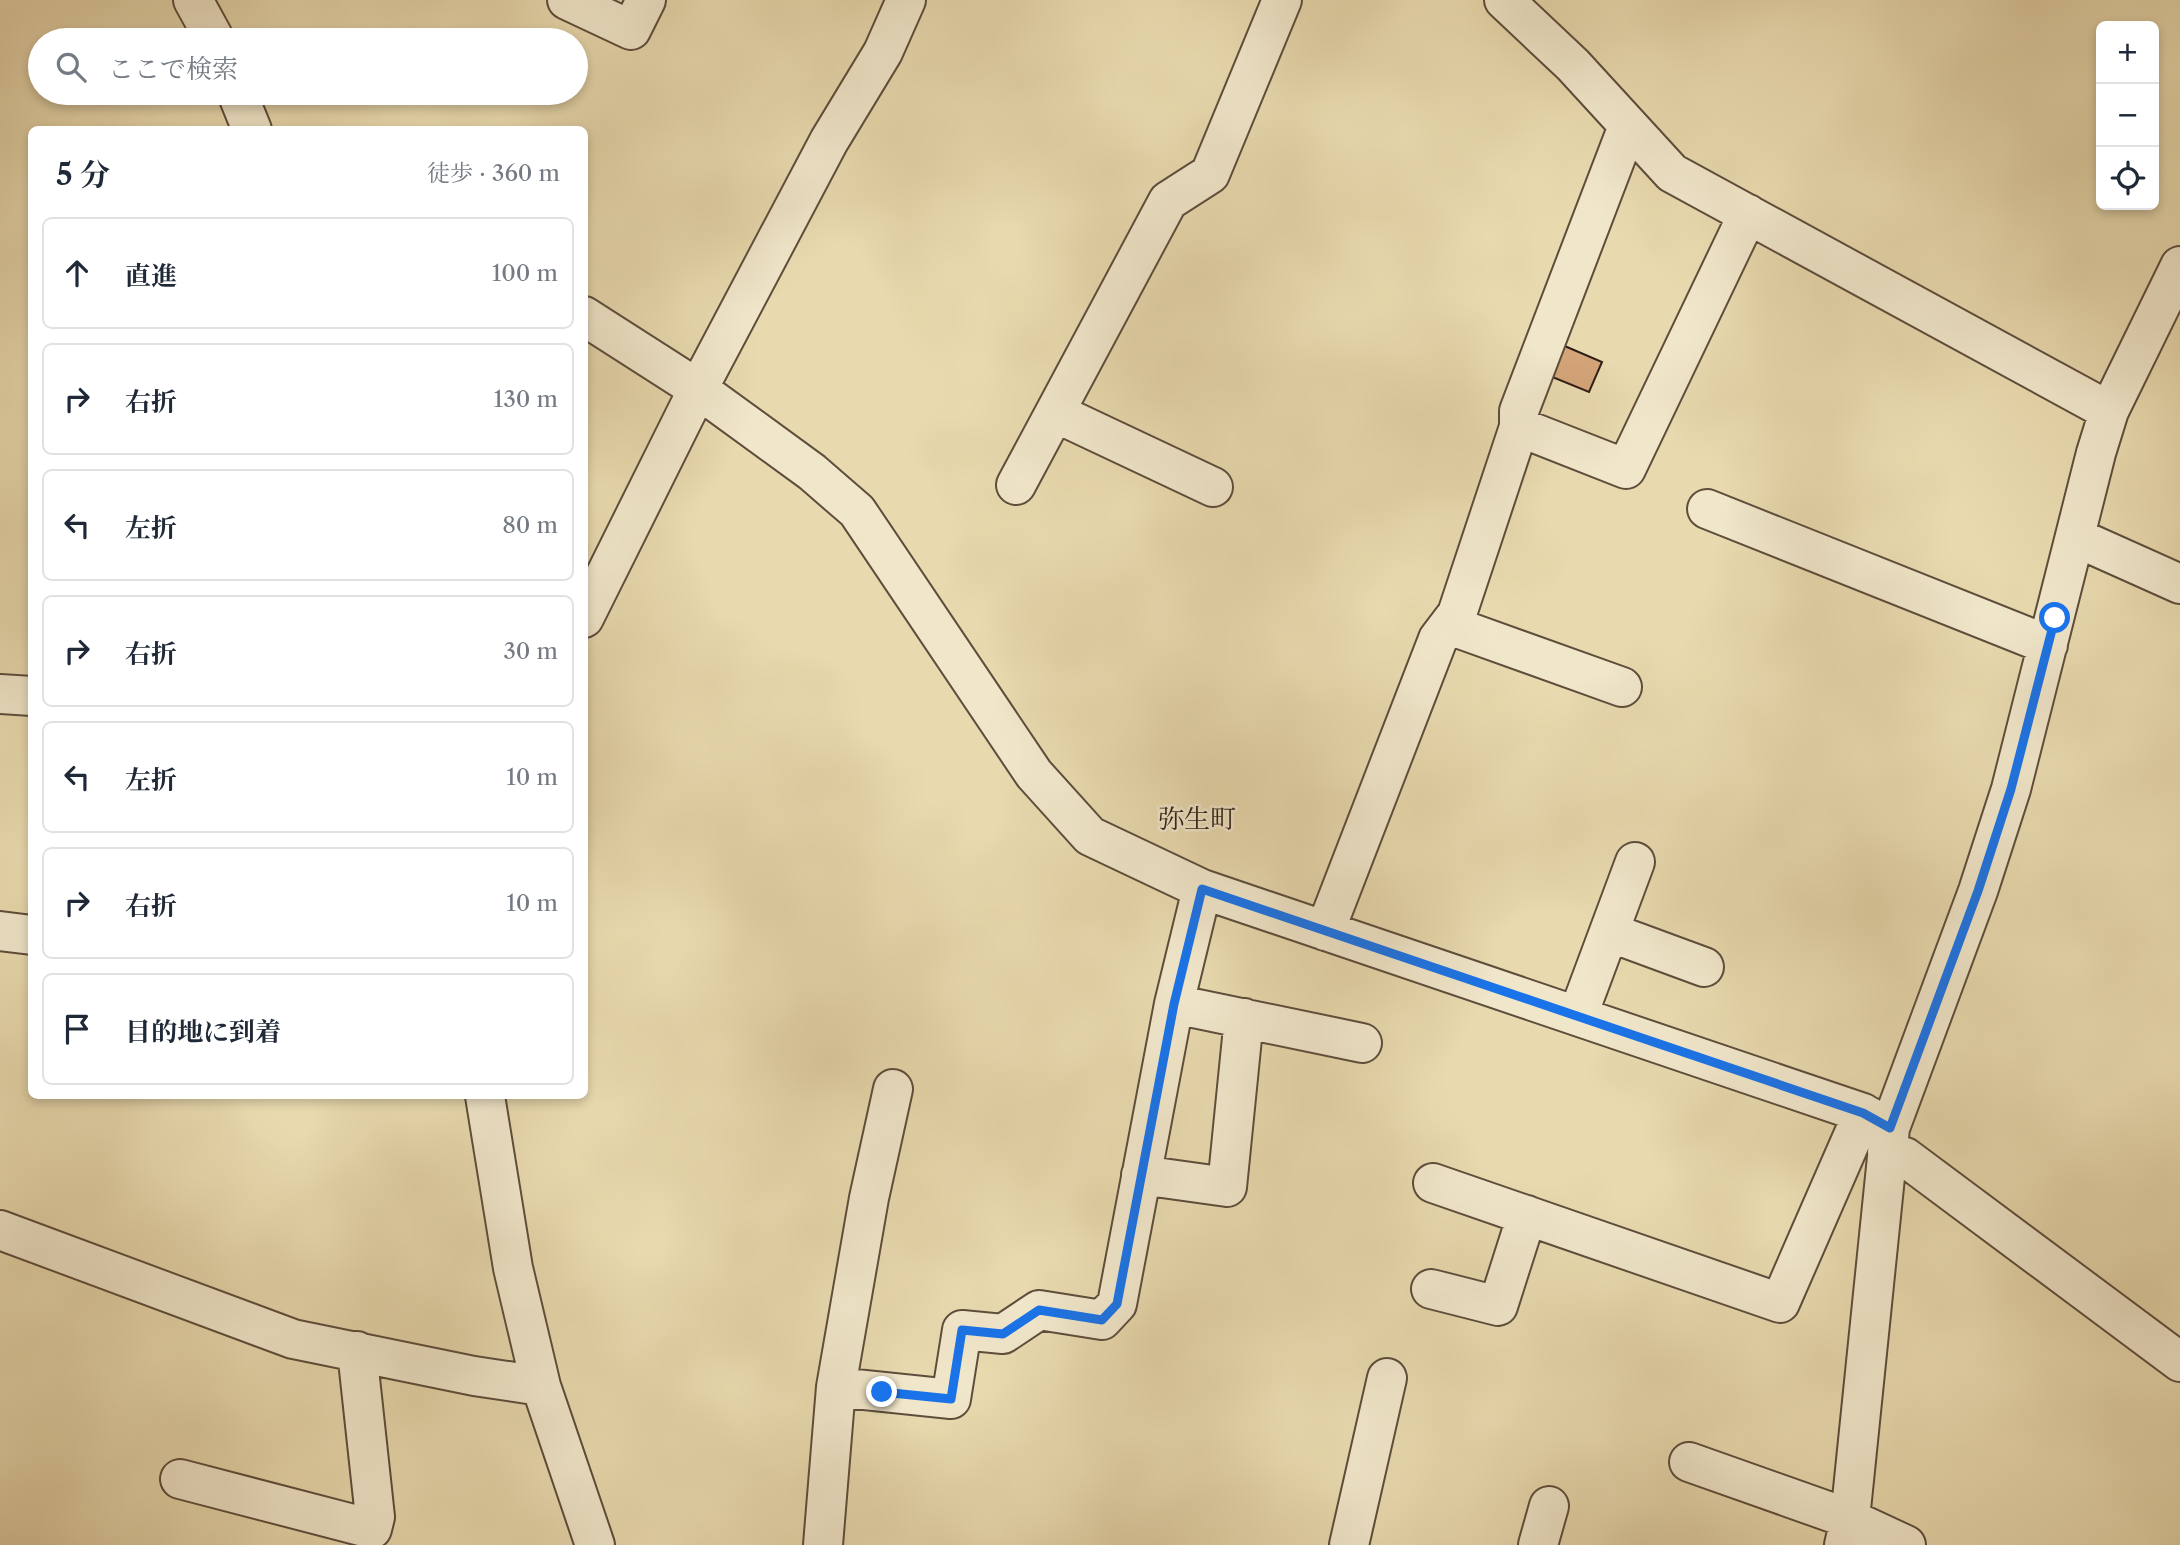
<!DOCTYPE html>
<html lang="ja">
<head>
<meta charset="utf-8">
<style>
  body { margin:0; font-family:"Libre Caslon Text","Noto Serif JP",serif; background:#f2f2f3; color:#1f2937 }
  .controls { position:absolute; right:21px; top:21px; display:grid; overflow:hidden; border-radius:10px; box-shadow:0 4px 10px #0003 }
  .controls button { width:63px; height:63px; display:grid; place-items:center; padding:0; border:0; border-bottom:2px solid #e0e1e3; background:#fff; color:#1f2937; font:35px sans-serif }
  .stop { position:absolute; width:21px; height:21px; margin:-16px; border:5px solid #1a73e8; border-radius:50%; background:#fff }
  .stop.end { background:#1a73e8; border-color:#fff; box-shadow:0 2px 7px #0008 }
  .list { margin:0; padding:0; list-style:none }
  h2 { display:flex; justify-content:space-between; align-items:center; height:91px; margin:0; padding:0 28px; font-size:30px }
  h2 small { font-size:23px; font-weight:400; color:#747a83 }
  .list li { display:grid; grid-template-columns:46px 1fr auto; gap:21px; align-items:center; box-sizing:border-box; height:112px; margin:0 14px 14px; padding:0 14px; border:2px solid #e0e1e3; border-radius:10px }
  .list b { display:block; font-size:26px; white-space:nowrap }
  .list em { font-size:23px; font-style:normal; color:#747a83 }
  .icon { flex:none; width:38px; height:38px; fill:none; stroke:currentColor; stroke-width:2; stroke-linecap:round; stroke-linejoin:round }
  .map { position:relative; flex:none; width:2180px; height:1545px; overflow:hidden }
  .search { position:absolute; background:#fff; box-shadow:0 4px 10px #0003; left:28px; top:28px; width:560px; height:77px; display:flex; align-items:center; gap:18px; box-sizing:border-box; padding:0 24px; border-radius:38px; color:#747a83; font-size:26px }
  .panel { position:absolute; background:#fff; box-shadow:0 4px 10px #0003; left:28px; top:126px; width:560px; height:973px; border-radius:10px }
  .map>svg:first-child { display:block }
  .building { fill:#d5a57a; stroke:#301e16; stroke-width:2 }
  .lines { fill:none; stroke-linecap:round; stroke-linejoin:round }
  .minor-casing { stroke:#5e4d3c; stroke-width:42 }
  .minor { stroke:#f0e6ca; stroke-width:38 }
  .route { stroke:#1a73e8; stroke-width:9 }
  .labels { text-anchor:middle; stroke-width:5; stroke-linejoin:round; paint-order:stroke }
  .neighbourhood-label { font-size:26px; fill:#301e16; stroke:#f0e6ca }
</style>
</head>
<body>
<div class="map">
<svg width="2180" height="1545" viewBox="0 0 2180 1545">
  <rect width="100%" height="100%" fill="#e8d9ae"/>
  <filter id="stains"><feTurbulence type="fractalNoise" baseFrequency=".00286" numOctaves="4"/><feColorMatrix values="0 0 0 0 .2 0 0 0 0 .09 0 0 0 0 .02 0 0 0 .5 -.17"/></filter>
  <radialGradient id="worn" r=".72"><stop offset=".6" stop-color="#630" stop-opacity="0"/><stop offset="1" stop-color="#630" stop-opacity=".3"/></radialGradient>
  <path class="building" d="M1553,341L1602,362L1589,392L1540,372Z"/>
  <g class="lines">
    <defs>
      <path id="minor" d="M193,0L215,40
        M567,0L631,30L646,0
        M1504,0L1573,65L1672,173L2109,411
        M237,93L252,130
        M584,316L698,389L812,472L857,511L1034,774L1090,836L1202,889L1863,1113L1890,1128
        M1056,413L1213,487
        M1519,427L1626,469L1748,214
        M1016,485L1168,201L1210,174L1282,0
        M1707,509L2048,645
        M2075,537L2180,584
        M584,618L698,389L829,141L883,52L906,0
        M1449,625L1622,687
        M0,694L32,696
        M0,931L32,935
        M1325,931L1438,639L1457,614L1519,427V411L1628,126
        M1609,932L1704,967
        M1174,1004L1362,1043
        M1578,1015L1635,862
        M485,1096L513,1268L541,1386L595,1545
        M1887,1152L1905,1157L2180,1362
        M1141,1175L1227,1187L1244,1018
        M1433,1183L1780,1303L1863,1113
        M0,1230L293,1339L474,1376L541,1386
        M1431,1289L1498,1306L1527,1215
        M836,1387L869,1198L893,1089
        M1689,1462L1850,1519L1906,1545
        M180,1479L372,1529L375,1517L357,1351
        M823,1545L836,1387L951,1399L962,1330L1003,1334L1039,1310L1102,1320L1117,1304L1174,1004L1202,889
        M1349,1545L1387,1378
        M1538,1545L1549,1506
        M1844,1545L1850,1519L1890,1128L1978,891L2011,789L2096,453L2109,411L2180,266"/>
    </defs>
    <use href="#minor" class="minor-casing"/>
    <use href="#minor" class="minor"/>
  </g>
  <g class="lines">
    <path class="route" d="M882,1392L951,1399L962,1330L1003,1334L1039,1310L1102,1320L1117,1304L1174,1004L1202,889L1863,1113L1890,1128L1978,891L2011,789L2055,618"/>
  </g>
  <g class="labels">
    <g class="neighbourhood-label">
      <text x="1197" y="828">弥生町</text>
    </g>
  </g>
  <rect width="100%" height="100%" filter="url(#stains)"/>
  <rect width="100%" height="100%" fill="url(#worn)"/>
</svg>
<div class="controls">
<button>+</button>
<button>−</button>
<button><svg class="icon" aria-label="locate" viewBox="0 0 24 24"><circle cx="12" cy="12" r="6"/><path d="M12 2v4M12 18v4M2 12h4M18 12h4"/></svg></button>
</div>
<div class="stop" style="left:2055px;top:618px"></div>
<div class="stop end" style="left:882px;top:1392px"></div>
<div class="search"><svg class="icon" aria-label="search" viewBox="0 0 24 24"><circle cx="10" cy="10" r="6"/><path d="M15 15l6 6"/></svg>ここで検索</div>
<section class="panel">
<h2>5 分<small>徒歩 · 360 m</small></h2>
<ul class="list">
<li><svg class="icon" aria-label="ahead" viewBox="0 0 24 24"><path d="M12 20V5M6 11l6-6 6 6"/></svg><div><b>直進</b></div><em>100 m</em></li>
<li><svg class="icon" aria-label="right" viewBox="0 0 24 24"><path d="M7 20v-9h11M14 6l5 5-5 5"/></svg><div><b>右折</b></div><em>130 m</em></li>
<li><svg class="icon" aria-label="left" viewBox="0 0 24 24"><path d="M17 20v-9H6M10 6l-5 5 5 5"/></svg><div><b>左折</b></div><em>80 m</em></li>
<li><svg class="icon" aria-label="right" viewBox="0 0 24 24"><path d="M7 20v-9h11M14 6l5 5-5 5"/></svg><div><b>右折</b></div><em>30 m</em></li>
<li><svg class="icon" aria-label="left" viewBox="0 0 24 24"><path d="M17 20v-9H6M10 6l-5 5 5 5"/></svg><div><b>左折</b></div><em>10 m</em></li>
<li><svg class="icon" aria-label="right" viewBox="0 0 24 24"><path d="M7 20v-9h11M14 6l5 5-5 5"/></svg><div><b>右折</b></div><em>10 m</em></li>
<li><svg class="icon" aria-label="arrive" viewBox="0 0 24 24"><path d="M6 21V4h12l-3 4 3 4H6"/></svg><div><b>目的地に到着</b></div></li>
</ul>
</section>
</div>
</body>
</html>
